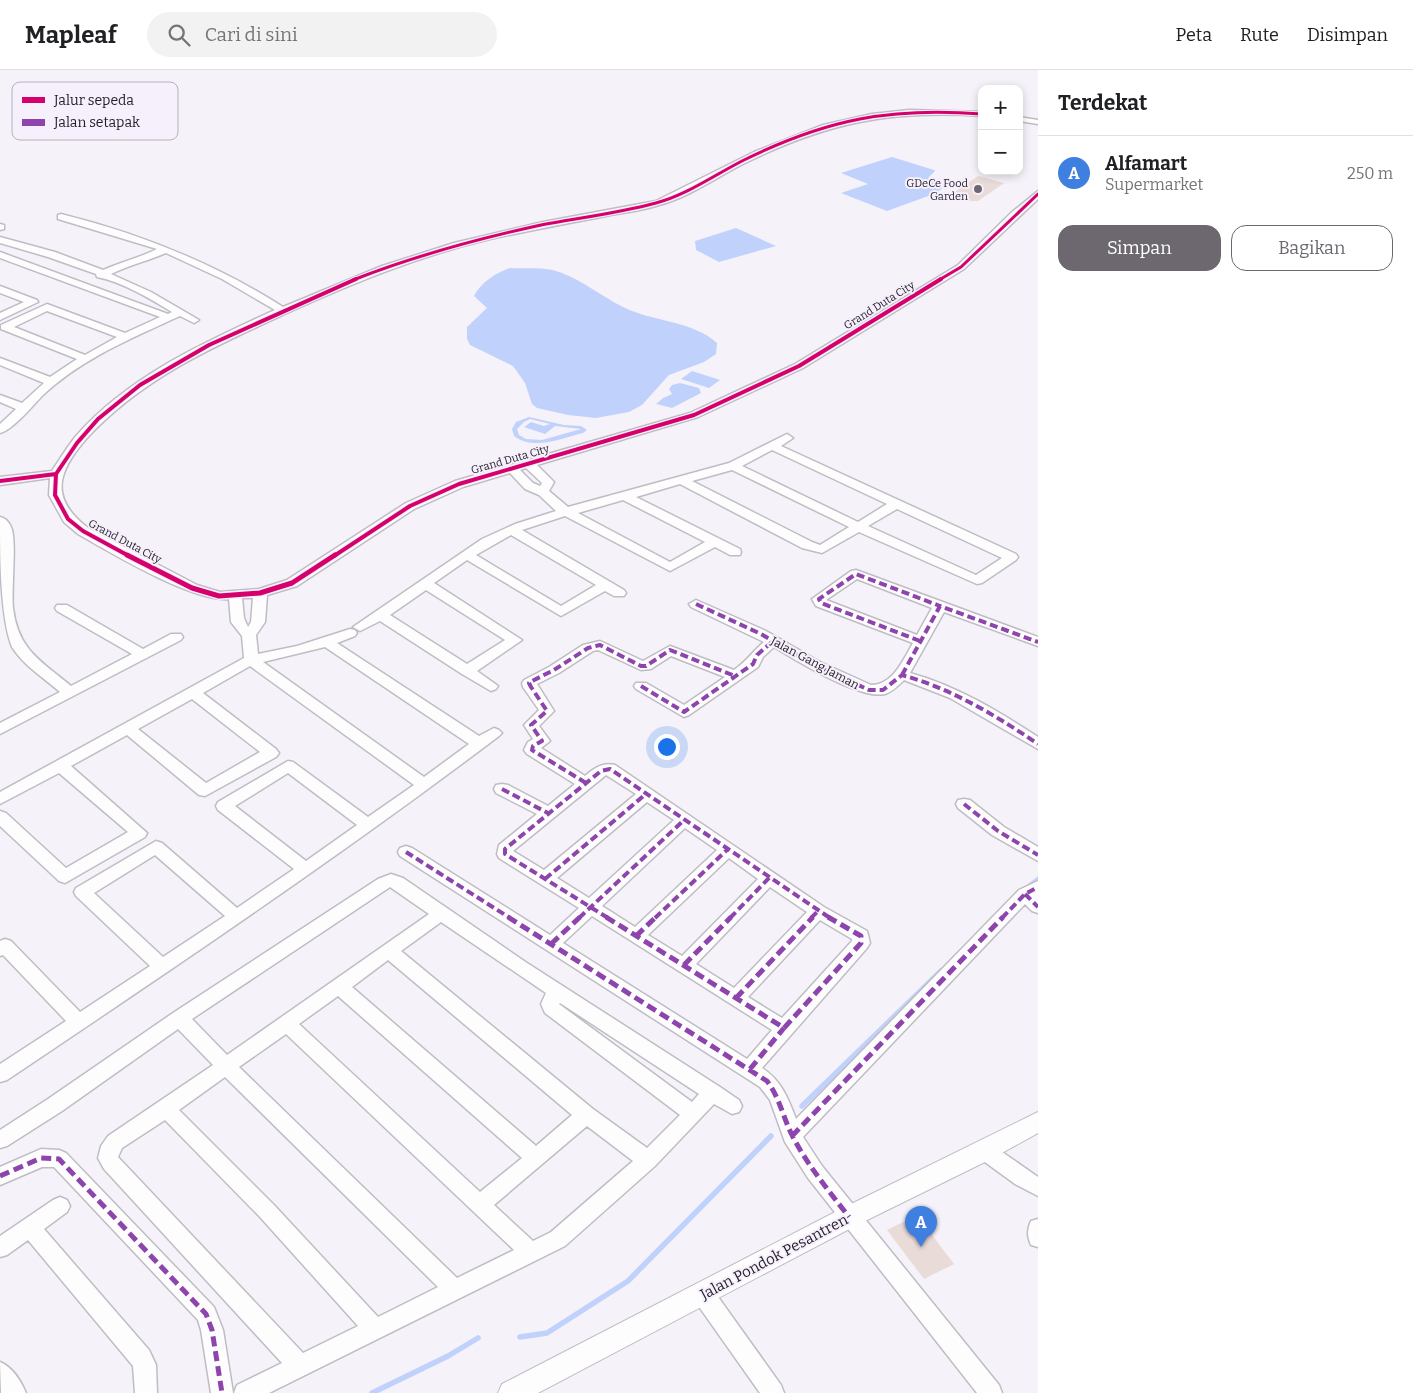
<!DOCTYPE html>
<html lang="id">
<head>
<meta charset="utf-8">
<style>
  body { margin:0; font-family:Bitter,serif; background:#f2f2f2; color:#202124 }
  .controls { position:absolute; right:15px; top:15px; display:grid; overflow:hidden; border-radius:10px; box-shadow:0 2px 8px #0003 }
  .controls button { width:45px; height:45px; display:grid; place-items:center; padding:0; border:0; border-bottom:1px solid #e0e0e0; background:#fff; color:#202124; font:25px sans-serif }
  .you { position:absolute; left:666px; top:676px; width:18px; height:18px; margin:-12px; border:4px solid #fff; border-radius:50%; background:#1a73e8; box-shadow:0 0 0 8px #1a73e833 }
  .badge { display:grid; place-items:center; width:32px; height:32px; border-radius:50%; background:#6d6870; color:#fff; font-size:16px; font-weight:700 }
  .pin { position:absolute; translate:-50% -41px; filter:drop-shadow(0 1px 2px #0008) }
  .pin::after { content:''; position:absolute; top:26px; width:18px; height:15px; background:inherit; clip-path:polygon(0 0,100% 0,50% 100%) }
  .list { margin:0; padding:0; list-style:none }
  h2 { display:flex; justify-content:space-between; align-items:center; height:65px; margin:0; padding:0 20px; font-size:21px }
  h2 small { font-size:16px; font-weight:400; color:#757577 }
  .list li { display:grid; grid-template-columns:32px 1fr auto; gap:15px; align-items:center; box-sizing:border-box; height:75px; padding:0 20px; border-top:1px solid #e0e0e0 }
  .list b { display:block; font-size:19px; white-space:nowrap }
  .list p { margin:0; font-size:16px; white-space:nowrap; color:#757577 }
  .list em { font-size:16px; font-style:normal; color:#757577 }
  .actions { display:flex; gap:10px; padding:15px 20px }
  .actions a { flex:1; padding:11px 0; border:1px solid #6d6870; border-radius:15px; text-align:center; font-size:18px; color:#6d6870 }
  .actions .main { background:#6d6870; color:#fff }
  .icon { flex:none; width:28px; height:28px; fill:none; stroke:currentColor; stroke-width:2; stroke-linecap:round; stroke-linejoin:round }
  .map { position:relative; flex:none; width:1038px; height:1323px; overflow:hidden }
  header { display:flex; align-items:center; gap:30px; box-sizing:border-box; height:70px; padding:0 25px; background:#fff; border-bottom:1px solid #e0e0e0 }
  header strong { font-size:24px }
  nav { display:flex; gap:28px; margin-inline-start:auto; font-size:18px }
  .search { width:350px; height:45px; background:#f2f2f2; display:flex; align-items:center; gap:12px; box-sizing:border-box; padding:0 18px; border-radius:28px; color:#757577; font-size:19px }
  main { display:flex }
  aside { flex:1; background:#fff }
  .map>svg:first-child { display:block }
  .water { fill:#c0d2fc; fill-rule:evenodd }
  .lines { fill:none; stroke-linecap:round; stroke-linejoin:round }
  .stream-far1 { stroke:#c0d2fc; stroke-width:4.5 }
  .stream { stroke:#c0d2fc; stroke-width:5.5 }
  .building { fill:#e9dbd7 }
  .minor-casing { stroke:#c0bcc4; stroke-width:3 }
  .tertiary-casing { stroke:#c0bcc4; stroke-width:2 }
  .minor { fill:#fefdfe; fill-rule:evenodd }
  .tertiary { fill:#fefdfe; fill-rule:evenodd }
  .quiet-far1 { stroke:#8e44ad; stroke-width:4; stroke-dasharray:8 4; stroke-linecap:butt }
  .quiet { stroke:#8e44ad; stroke-width:5; stroke-dasharray:10 5; stroke-linecap:butt }
  .cycleway-far2-casing { stroke:#f6effc; stroke-width:5 }
  .cycleway-far1-casing { stroke:#f6effc; stroke-width:6 }
  .cycleway-casing { stroke:#f6effc; stroke-width:8 }
  .cycleway-far2 { stroke:#d6006c; stroke-width:3 }
  .cycleway-far1 { stroke:#d6006c; stroke-width:4 }
  .cycleway { stroke:#d6006c; stroke-width:5 }
  .poi-dot { fill:#6d6870; stroke:#f6effc; stroke-width:2 }
  .labels { text-anchor:middle; stroke-width:4; stroke-linejoin:round; paint-order:stroke }
  .far-poi-label { font-size:11px; fill:#231e26; stroke:#f6effc; text-anchor:end }
  .far-street-label { font-size:11px; fill:#231e26; stroke:#f6effc }
  .street-label { font-size:12px; fill:#231e26; stroke:#f6effc }
  .near-street-label { font-size:15px; fill:#231e26; stroke:#f6effc }
  .key { fill:#f6effc; stroke:#b7b0bc; stroke-width:1 }
  .key-label { font-size:14px; fill:#231e26 }
</style>
</head>
<body>
<header>
<strong>Mapleaf</strong>
<div class="search"><svg class="icon" aria-label="search" viewBox="0 0 24 24"><circle cx="10" cy="10" r="6"/><path d="M15 15l6 6"/></svg>Cari di sini</div>
<nav><a>Peta</a><a>Rute</a><a>Disimpan</a></nav>
</header>
<main>
<div class="map">
<svg width="1038" height="1323" viewBox="0 0 1038 1323">
  <rect width="100%" height="100%" fill="#f6f2f9"/>
  <path class="water" d="M892,87L934,100L935,101L928,108L943,118L934,124L887,141L841,123L868,114L841,103Z
    M736,158L776,176L719,192L696,180L695,171Z
    M510,198C524,199 543,197 556,201C585,210 607,232 635,242C662,252 695,253 717,273L716,284L704,292L669,305L642,335L629,342L596,348L568,345L537,338L532,334L525,313L513,296L470,275L467,269V257L487,238L474,226C481,212 496,203 510,198Z
    M692,301L720,310L709,318L681,309Z
    M680,313L699,318L701,323L672,338L656,334L663,328L672,324L669,319L672,315Z
    M529,347L564,355L581,356L587,360L583,363C563,368 533,381 514,366L512,359L516,352ZM530,349L550,354L544,356L531,352L524,357L545,364L555,356L581,359L542,370L526,369L519,365L517,359L524,352Z"/>
  <g class="lines">
    <path class="stream-far1" d="M1025,819L1038,809"/>
    <path class="stream" d="M802,1036L941,901
      M520,1267L547,1263L628,1211L771,1066
      M372,1323L448,1286L478,1268"/>
  </g>
  <path class="building" d="M978,106L1004,113L978,131H971L954,127L957,125L952,124Z
    M917,1145L954,1194L924,1209L887,1160Z"/>
  <g class="lines">
    <defs>
      <path id="minor" d="M909,40L982,42V46C891,40 829,52 747,92C718,106 690,127 659,135C641,141 620,143 601,147C564,154 527,161 490,169C419,186 353,213 287,243C215,276 142,308 87,368C57,402 49,428 88,458L197,515L220,522L259,519L287,510L406,433L455,411L690,343L795,294L958,195L1011,143L1038,121V129L964,199L803,298L698,347L537,395L554,412L549,421L568,437L729,393L787,364L793,368L781,376L1016,484L1018,487L1016,490L982,513L977,514L859,462L822,483L802,478L680,414L636,427L740,479L741,482L740,485H730L715,477L670,501L565,446L522,460L624,520L626,523L624,526H614L605,521L561,546L467,490L434,513L522,570L477,601L498,616L496,619L491,621L462,604L380,551L360,561L353,557L482,469L515,454L556,441L539,425L525,419L510,403L463,417L414,439L297,516L267,525L265,552L256,565L258,584L297,576L350,559L355,560L357,563L355,566L337,573L479,666L494,658L499,660L502,663L499,666C339,787 174,898 7,1010L0,1012V994L66,951L3,885L0,886V871L5,869L11,871L80,942L150,896L76,826L74,822L76,818L156,771L162,773L237,838L294,799L218,740L216,736L218,732L288,691L293,692L368,747L414,715L250,596L203,623L276,679L279,683L276,687L205,726L199,725L127,665L71,696L147,763L145,767L65,813L59,811L0,756V741L6,743L66,798L128,762L59,703L0,734V722L244,588L242,566L231,552L229,529C193,532 111,483 78,464L64,452L49,425L50,408L0,415V407L52,401C60,389 67,377 76,366C129,306 203,273 275,240L222,209L166,183C147,191 130,195 111,204L151,222L199,250L194,253L180,246C132,268 81,289 43,325C33,335 13,360 0,363V354L16,339L0,332V325L22,333L44,313L0,295V288L50,307L77,289L1,259V255L47,234L125,263L160,247L0,188V182L168,244L172,242C149,228 122,212 97,207L96,204L48,187L0,173V167L55,182L103,200C121,192 139,188 157,179L58,149V145L61,144C141,164 214,193 283,237L382,196L454,173L543,152L656,131L754,82L823,55L872,44ZM47,241L117,267L85,285L14,257ZM772,380L887,434L858,452L742,396ZM526,398L542,413L540,416L533,413L520,400ZM732,400L849,457L820,475L812,472L692,411ZM623,430L705,472L670,492L578,443ZM897,439L1002,488L976,505L868,456ZM511,465L596,515L561,536L476,485ZM426,520L505,570L467,594L390,545ZM242,528H253L251,552L248,557L244,548ZM325,577L469,674L424,707L263,592ZM192,629L260,682L206,713L138,659ZM288,703L357,755L306,791L235,736ZM155,785L225,846L163,887L94,823Z
        M1019,47L1038,50V54L1019,51Z
        M0,154L4,155V159L0,160Z
        M0,216L37,230L38,232L0,250V243L24,232L0,223Z
        M0,447C5,448 9,452 11,457C17,470 11,519 13,538C18,580 41,591 71,616L132,584L57,541L55,538L57,535H67L143,579L171,564H181L183,567L181,570L0,664V653L60,622C44,608 23,595 12,577C0,547 0,483 0,447Z
        M856,500L1038,567V576L944,542L910,603C957,616 998,641 1038,667V679L950,628L904,610C899,615 892,622 885,624C860,630 797,591 774,577L763,587L758,597L689,645L684,647L636,619L634,616L636,613H646L684,635L725,607L671,586L651,599L641,600L598,580L593,581L559,603L537,614L554,641L539,656L550,671L541,678L585,706C594,698 603,692 615,695L824,837L867,861L870,873L867,878L762,998C781,1010 788,1028 796,1049L1019,820L1038,811V843L1032,841L1025,834L803,1067L822,1096L999,1315L1002,1323H977L808,1108L785,1072L770,1030L760,1017L400,786L398,782L400,778L406,776L412,778L550,865L579,838L499,788L497,784L499,775L537,744L496,723L494,719L496,715L502,714L508,715L548,736L575,714L527,684L524,680L528,672L533,669L524,655L539,640L523,617L522,613L524,610L549,597L583,575L600,571L643,591L670,576L734,600C746,592 753,581 764,572L691,537L689,534L696,530L766,561L820,592L871,615C893,615 903,590 913,573L816,536L812,529L851,501ZM857,509L932,538L917,565L826,530ZM606,705L636,724L544,800L513,781ZM647,732L674,750L589,828L557,808ZM685,758L717,780L635,857L602,836ZM729,788L758,809L682,886L648,865ZM770,817L807,842L734,918L696,894ZM592,846L772,960L747,989L563,873ZM820,850L852,869V871L782,948L748,927Z
        M964,729L970,730L1004,757L1038,777V791L992,765L958,738L956,734L958,730Z
        M391,804L403,808L527,893L720,1017L739,1030L742,1036L739,1042L732,1044L714,1034L655,1096L565,1176L269,1323H234L237,1315L282,1293L104,1099L98,1088L101,1076L108,1066L213,995L178,959L62,1041L7,1076L0,1078V1060L48,1029L173,943L378,809ZM390,817L429,844L227,985L192,949ZM441,852L546,923L541,934L545,943L680,1045L647,1078L593,1039L401,881ZM388,890L572,1045L536,1076L352,917ZM338,926L522,1088L480,1122L299,954ZM560,933L699,1024L692,1032L559,934ZM286,964L514,1180L457,1208L239,997ZM225,1007L438,1217L378,1247L274,1135L179,1040ZM165,1050L260,1147L358,1256L303,1283L118,1087L122,1078ZM587,1056L633,1091L551,1162L533,1171L494,1135Z
        M985,1072L992,1075L1038,1107V1126L1015,1114L978,1087L975,1081L978,1075Z
        M41,1079L59,1080L66,1083L214,1237L223,1260L233,1323H211L201,1260L198,1250L54,1097H42L0,1115V1097Z
        M60,1127L67,1130L70,1136L67,1142L44,1159L149,1280L156,1295L157,1323H135L133,1296L28,1170L7,1185L0,1187V1166L53,1130Z
        M1038,1149V1177L1031,1175C1027,1166 1027,1160 1031,1151Z
        M703,1214L711,1217L781,1315L784,1323H760L695,1231L692,1224L695,1217Z
        M0,1292C12,1297 21,1311 26,1323H1Z"/>
      <path id="tertiary" d="M1038,1042V1063L993,1088L857,1155L538,1323H498L502,1314L841,1139Z"/>
    </defs>
    <use href="#minor" class="minor-casing"/>
    <use href="#tertiary" class="tertiary-casing"/>
    <use href="#minor" class="minor"/>
    <use href="#tertiary" class="tertiary"/>
    <path class="quiet-far1" d="M696,534L761,564L815,595L869,620H883L902,605C952,619 995,645 1038,674
      M920,571L821,533L819,529L856,504L940,536
      M902,605L940,536L1038,572
      M641,616L684,642L753,594L757,585L773,571
      M586,713L532,680L533,676L542,671L531,655L547,641L531,617L529,613L532,611L554,600L588,578L600,575L641,596H646L670,580L735,606
      M502,719L548,743
      M964,734L998,761L1038,785
      M406,782L510,848
      M545,809L647,723
      M1025,824L1038,837
      M579,848L684,750
      M608,848L505,784V779L601,701L610,699L830,848
      M655,848L728,779
      M730,848L770,807
      M811,848L818,841
      M1002,848L1025,824L1038,817"/>
    <path class="quiet" d="M508,847L767,1011C780,1028 783,1048 793,1067C808,1096 829,1121 849,1147
      M606,847L784,958L861,873V866L828,847
      M636,866L656,847
      M551,874L580,847
      M684,895L731,847
      M736,928L813,847
      M750,999L784,958
      M792,1066L1003,847
      M0,1106L41,1088L59,1089L206,1244L212,1260L222,1323"/>
    <defs>
      <path id="cycleway-far2" d="M353,210C414,186 477,169 541,155C579,148 619,143 656,133C687,125 716,104 744,90C827,49 891,37 982,44
        M939,210L961,197L1038,124"/>
      <path id="cycleway-far1" d="M56,404L77,373L98,349L140,315L209,275L356,209
        M0,411L56,404L55,425L68,449L83,461L129,486
        M334,486L410,436L459,414L694,345L799,296L941,209"/>
      <path id="cycleway" d="M127,485L192,518L219,526L260,523L292,513L335,485"/>
    </defs>
    <use href="#cycleway-far2" class="cycleway-far2-casing"/>
    <use href="#cycleway-far1" class="cycleway-far1-casing"/>
    <use href="#cycleway" class="cycleway-casing"/>
    <use href="#cycleway-far2" class="cycleway-far2"/>
    <use href="#cycleway-far1" class="cycleway-far1"/>
    <use href="#cycleway" class="cycleway"/>
  </g>
  <circle class="poi-dot" cx="978" cy="119" r="5"/>
  <g class="labels">
    <g class="far-poi-label">
      <text x="968" y="117">GDeCe Food<tspan x="968" dy="13">Garden</tspan></text>
    </g>
    <g class="far-street-label">
      <text transform="translate(879 235) rotate(-32)" y="4">Grand Duta City</text>
      <text transform="translate(510 389) rotate(-16)" y="4">Grand Duta City</text>
      <text transform="translate(125 471) rotate(28)" y="4">Grand Duta City</text>
    </g>
    <g class="street-label">
      <text transform="translate(815 593) rotate(28)" y="4">Jalan Gang Jaman</text>
    </g>
    <g class="near-street-label">
      <text transform="translate(774 1187) rotate(-28)" y="5">Jalan Pondok Pesantren</text>
    </g>
  </g>
  <rect x="12" y="12" width="166" height="58" rx="8" class="key"/>
  <rect x="22" y="27" width="23" height="6" fill="#d6006c"/>
  <rect x="22" y="49" width="23" height="7" fill="#8e44ad"/>
  <g class="key-label">
    <text x="54" y="35">Jalur sepeda</text>
    <text x="54" y="57">Jalan setapak</text>
  </g>
</svg>
<div class="controls">
<button>+</button>
<button>−</button>
</div>
<div class="you"></div>
<div class="pin badge" style="left:921px;top:1177px;background:#3f7fe0">A</div>
</div>
<aside>
<h2>Terdekat<small></small></h2>
<ul class="list">
<li><span class="badge" style="background:#3f7fe0">A</span><div><b>Alfamart</b><p>Supermarket</p></div><em>250 m</em></li>
</ul>
<div class="actions"><a class="main">Simpan</a><a>Bagikan</a></div>
</aside>
</main>
</body>
</html>
